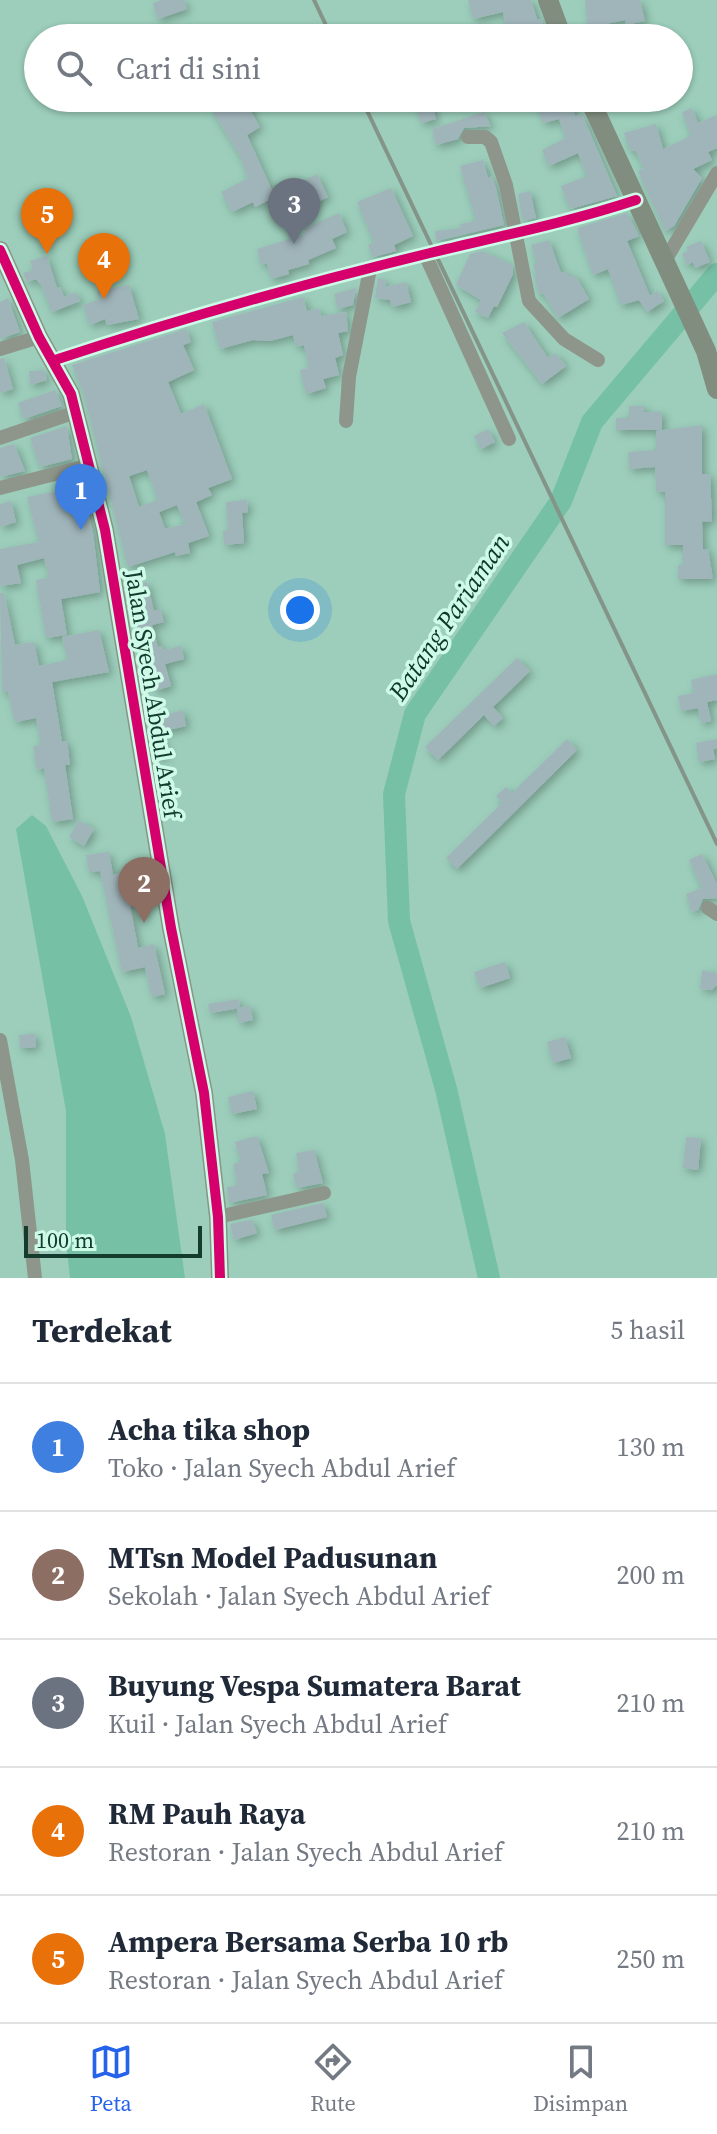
<!DOCTYPE html>
<html lang="id">
<head>
<meta charset="utf-8">
<style>
  body { margin:0; font-family:"Source Serif 4",serif; background:#f6f6f7; color:#1f2937 }
  .scale { position:absolute; left:24px; bottom:20px; width:178px; box-sizing:border-box; padding-left:8px; border:4px solid #133c2e; border-top:0; font-size:22px; line-height:28px; white-space:nowrap; color:#133c2e; -webkit-text-stroke:6px #cefae8; paint-order:stroke }
  .you { position:absolute; left:300px; top:610px; width:28px; height:28px; margin:-20px; border:6px solid #fff; border-radius:50%; background:#1a73e8; box-shadow:0 0 0 12px #1a73e833 }
  .badge { display:grid; place-items:center; width:52px; height:52px; border-radius:50%; background:#2563eb; color:#fff; font-size:26px; font-weight:700 }
  .pin { position:absolute; translate:-50% -66px; filter:drop-shadow(0 2px 4px #0008) }
  .pin::after { content:''; position:absolute; top:42px; width:28px; height:24px; background:inherit; clip-path:polygon(0 0,100% 0,50% 100%) }
  .list { margin:0; padding:0; list-style:none }
  h2 { display:flex; justify-content:space-between; align-items:center; height:104px; margin:0; padding:0 32px; font-size:34px }
  h2 small { font-size:26px; font-weight:400; color:#747a83 }
  .list li { display:grid; grid-template-columns:52px 1fr auto; gap:24px; align-items:center; box-sizing:border-box; height:128px; padding:0 32px; border-top:2px solid #e0e1e3 }
  .list b { display:block; font-size:30px; white-space:nowrap }
  .list p { margin:0; font-size:26px; white-space:nowrap; color:#747a83 }
  .list em { font-size:26px; font-style:normal; color:#747a83 }
  .icon { flex:none; width:44px; height:44px; fill:none; stroke:currentColor; stroke-width:2; stroke-linecap:round; stroke-linejoin:round }
  .map { position:relative; flex:none; width:717px; height:1278px; overflow:hidden }
  .search { position:absolute; background:#fff; box-shadow:0 2px 6px #0004; left:24px; right:24px; top:24px; height:88px; display:flex; align-items:center; gap:20px; box-sizing:border-box; padding:0 28px; border-radius:44px; color:#747a83; font-size:30px }
  .sheet { height:744px; background:#fff }
  nav { display:flex; justify-content:space-around; align-items:center; box-sizing:border-box; height:112px; border-top:2px solid #e0e1e3; background:#fff; font-size:22px; color:#747a83 }
  nav a { display:grid; justify-items:center; gap:4px }
  nav .on { color:#2563eb }
  .map>svg:first-child { display:block }
  .water { fill:#76c1a6 }
  .lines { fill:none; stroke-linecap:round; stroke-linejoin:round }
  .river { stroke:#76c1a6; stroke-width:22 }
  .building { fill:#a0b5ba; fill-rule:evenodd; filter:url(#shadow) }
  .street { stroke:#8e968b; stroke-width:14 }
  .secondary { stroke:#879587; stroke-width:18 }
  .primary { stroke:#818e7f; stroke-width:20 }
  .rail { stroke:#849489; stroke-width:4 }
  .cycleway-casing { stroke:#cefae8; stroke-width:15 }
  .cycleway { stroke:#d6006c; stroke-width:10 }
  .labels { text-anchor:middle; stroke-width:7; stroke-linejoin:round; paint-order:stroke }
  .street-label { font-size:24px; fill:#133c2e; stroke:#cefae8 }
  .water-label { font-size:26px; font-style:italic; fill:#0e3629; stroke:#cefae8 }
</style>
</head>
<body>
<div class="map">
<svg width="717" height="1278" viewBox="0 0 717 1278">
  <defs>
    <filter id="shadow"><feDropShadow dx="3.5" dy="3.5" stdDeviation="4" flood-color="#0004"/></filter>
  </defs>
  <rect width="100%" height="100%" fill="#9ccebb"/>
  <path class="water" d="M32,815L46,826L82,896L131,1017L165,1134L185,1278H70L66,1240V1111L16,829Z"/>
  <g class="lines">
    <path class="river" d="M489,1278L446,1089L399,921L394,794L415,714L561,501L592,422L717,274"/>
  </g>
  <path class="building" d="M162,0H184L187,9L158,19L153,3Z
    M468,0H531L537,19H541L543,24L542,38H508L503,12L473,19Z
    M585,0H640L645,21L626,25L625,20L588,28Z
    M224,98H249L253,105L249,108L260,127L247,135L275,197L255,207L253,202L232,212L221,192L248,178L240,156L211,109L226,101Z
    M414,98H431L436,119L421,123Z
    M535,98H570L575,116L582,114L617,196L570,209L561,186L587,176L578,153L549,166L542,150L566,138L559,119L543,123Z
    M692,108L698,123L717,115V148L708,152L712,160L693,169L702,178L674,226L665,231L638,171L644,168L635,150L630,151L624,133L656,124L663,149L691,136L682,112Z
    M484,112L491,126L464,128L458,139L436,145L432,129Z
    M483,160L488,178L492,176L496,188L504,225L436,241L435,231L461,228L460,224L476,221L460,166Z
    M317,174L328,197L292,214L281,192Z
    M391,188L413,236L394,245L396,251L373,257L368,245L374,242L357,202Z
    M530,191L536,218L523,221L518,194Z
    M339,213L347,232L332,239L336,248L308,260L309,264L288,270L289,274L271,279L267,263L261,265L257,249L306,234L304,229Z
    M627,213L639,236L627,241L650,296L657,291L664,301L647,312L639,300L621,305L608,269L593,275L577,228Z
    M549,240L561,273L567,271L569,277L575,275L589,299L558,318L543,293L539,294L534,276L537,277L533,264L537,263L531,245Z
    M701,241L710,262L695,268L693,262L687,265L682,254L688,251L686,247Z
    M482,251L512,265L513,274L497,307L494,306L488,318L475,312L481,300L456,285L470,254Z
    M47,256L57,288L60,287L64,297L76,292L80,301L52,312L41,285L36,279L27,282L23,273L33,270L30,261Z
    M378,278L386,280L385,287L406,282L411,302L392,307L390,300L375,298Z
    M129,285L139,319L107,325L105,319L90,325L83,305L100,299L97,291Z
    M356,288L353,305L338,309L334,294Z
    M303,297L307,311L319,308L321,316L346,312L348,331L338,333L343,355L335,358L339,375L323,379L326,388L306,394L300,370L309,368L304,345L296,347L293,335L270,341L253,340L220,349L212,322Z
    M8,298L20,332L0,339V302Z
    M524,322L548,358L555,353L566,366L542,384L502,333Z
    M186,329L191,342L183,345L194,370L168,382L181,414L204,404L232,479L208,488L212,495L196,502L209,536L188,543L190,553L176,556L175,552L128,567L83,391L72,365ZM147,470L158,500L139,507L129,476ZM177,505L185,524L165,529L159,512Z
    M4,358L13,389L0,393V359Z
    M44,370L47,380L30,385L29,371Z
    M55,390L62,406L24,419L18,403Z
    M629,406H644V412H662V430H616V418H629Z
    M702,425V474H710L712,521L702,522L703,549H708L713,579H678V565H683V545H665V492H656L655,467L629,469L628,452L656,450V431Z
    M67,426L72,459L40,467L30,438Z
    M488,429L495,442L481,449L474,436Z
    M14,444L25,471L0,477V448Z
    M80,478L93,532L100,592L61,599L67,635L46,638L36,580L49,578L44,558L17,565L21,583L0,586V549L39,542L27,497L58,491L70,487L68,481Z
    M247,500L248,512L242,513L244,543L224,545L223,531L228,530L226,502Z
    M11,501L16,522L0,527V504Z
    M147,582L154,611L160,609L164,622L152,625L158,647L162,646L163,650L181,646L184,659L165,664L171,686L155,691L126,586Z
    M0,593H4L15,645L34,642L39,666L68,660L62,637L99,630L109,672L52,682L62,742L67,741L70,765H65L73,819L52,822L44,768L37,770L33,746L41,745L36,718L15,722L8,691L2,692Z
    M517,658L530,671L493,707L503,718L494,726L484,715L438,760L425,747Z
    M717,674V700L707,702L711,721L701,723L698,708L681,711L678,696L694,693L691,680Z
    M183,710L186,726L156,733L153,718Z
    M164,739L166,756L155,758L152,740Z
    M567,739L577,750L457,869L446,858L502,803L496,796L506,787L512,793Z
    M717,739V748L713,749L715,759L699,762L696,743Z
    M79,820L94,829L84,846L69,837Z
    M109,852L113,875L124,872L138,948L154,944L165,994L152,997L145,967L122,972L100,871L89,872L86,855Z
    M702,854L717,884V898L703,899L698,910L692,912L686,894L702,888L689,860Z
    M505,962L510,978L480,988L474,972Z
    M702,970L717,973V985L712,990L700,989Z
    M239,999L240,1008L210,1013L208,1004Z
    M250,1006L253,1020L239,1023L237,1008Z
    M35,1034L36,1047L20,1048L19,1035Z
    M565,1037L571,1058L553,1063L547,1042Z
    M253,1091L257,1109L232,1114L228,1097Z
    M257,1136L269,1173L262,1174L267,1195L229,1203L227,1187L238,1185L233,1164L241,1162L235,1142Z
    M686,1137L701,1138L698,1170L683,1168Z
    M314,1150L323,1183L297,1188L293,1174L299,1172L296,1153Z
    M323,1203L327,1217L275,1230L271,1215Z
    M252,1220L257,1233L234,1240L230,1224Z"/>
  <g class="lines">
    <path class="street" d="M308,100L313,98
      M468,137H485L491,142L506,185L529,301L564,339L598,360
      M425,254L509,439
      M666,259L717,173
      M0,349L39,337
      M55,360C179,319 303,284 430,253C500,236 566,223 636,200
      M346,421L349,377L370,269
      M0,438L76,412
      M0,488L90,465
      M708,908L717,914
      M0,1040L22,1160L35,1278
      M218,1217L324,1193"/>
    <path class="secondary" d="M0,250L39,337L71,394L105,530L171,928L204,1093L218,1217L220,1278"/>
    <path class="primary" d="M548,0L562,38
      M589,98L706,351L717,389"/>
    <path class="rail" d="M314,0L332,38
      M361,98L717,844"/>
    <defs>
      <path id="cycleway" d="M0,250L39,337L71,394L105,530L171,928L204,1093L218,1217L220,1278
        M55,360C179,319 303,284 430,253C500,236 566,223 636,200"/>
    </defs>
    <use href="#cycleway" class="cycleway-casing"/>
    <use href="#cycleway" class="cycleway"/>
  </g>
  <g class="labels">
    <g class="street-label">
      <text transform="translate(153 694) rotate(81)" y="8">Jalan Syech Abdul Arief</text>
    </g>
    <g class="water-label">
      <text transform="translate(449 617) rotate(-56)" y="9">Batang Pariaman</text>
    </g>
  </g>
</svg>
<div class="scale">100 m</div>
<div class="you"></div>
<div class="pin badge" style="left:81px;top:530px;background:#3f7fe0">1</div>
<div class="pin badge" style="left:144px;top:923px;background:#8d6e63">2</div>
<div class="pin badge" style="left:294px;top:244px;background:#6b7280">3</div>
<div class="pin badge" style="left:104px;top:299px;background:#e8710a">4</div>
<div class="pin badge" style="left:47px;top:254px;background:#e8710a">5</div>
<div class="search"><svg class="icon" aria-label="search" viewBox="0 0 24 24"><circle cx="10" cy="10" r="6"/><path d="M15 15l6 6"/></svg>Cari di sini</div>
</div>
<section class="sheet">
<h2>Terdekat<small>5 hasil</small></h2>
<ul class="list">
<li><span class="badge" style="background:#3f7fe0">1</span><div><b>Acha tika shop</b><p>Toko · Jalan Syech Abdul Arief</p></div><em>130 m</em></li>
<li><span class="badge" style="background:#8d6e63">2</span><div><b>MTsn Model Padusunan</b><p>Sekolah · Jalan Syech Abdul Arief</p></div><em>200 m</em></li>
<li><span class="badge" style="background:#6b7280">3</span><div><b>Buyung Vespa Sumatera Barat</b><p>Kuil · Jalan Syech Abdul Arief</p></div><em>210 m</em></li>
<li><span class="badge" style="background:#e8710a">4</span><div><b>RM Pauh Raya</b><p>Restoran · Jalan Syech Abdul Arief</p></div><em>210 m</em></li>
<li><span class="badge" style="background:#e8710a">5</span><div><b>Ampera Bersama Serba 10 rb</b><p>Restoran · Jalan Syech Abdul Arief</p></div><em>250 m</em></li>
</ul>
</section>
<nav>
<a class="on"><svg class="icon" aria-label="map" viewBox="0 0 24 24"><path d="M3 6l6-2 6 2 6-2v14l-6 2-6-2-6 2zM9 4v14M15 6v14"/></svg>Peta</a>
<a><svg class="icon" aria-label="directions" viewBox="0 0 24 24"><path d="M12 3l9 9-9 9-9-9zM9 14v-3h6M13 9l2 2-2 2"/></svg>Rute</a>
<a><svg class="icon" aria-label="saved" viewBox="0 0 24 24"><path d="M7 4h10v16l-5-4-5 4z"/></svg>Disimpan</a>
</nav>
</body>
</html>
